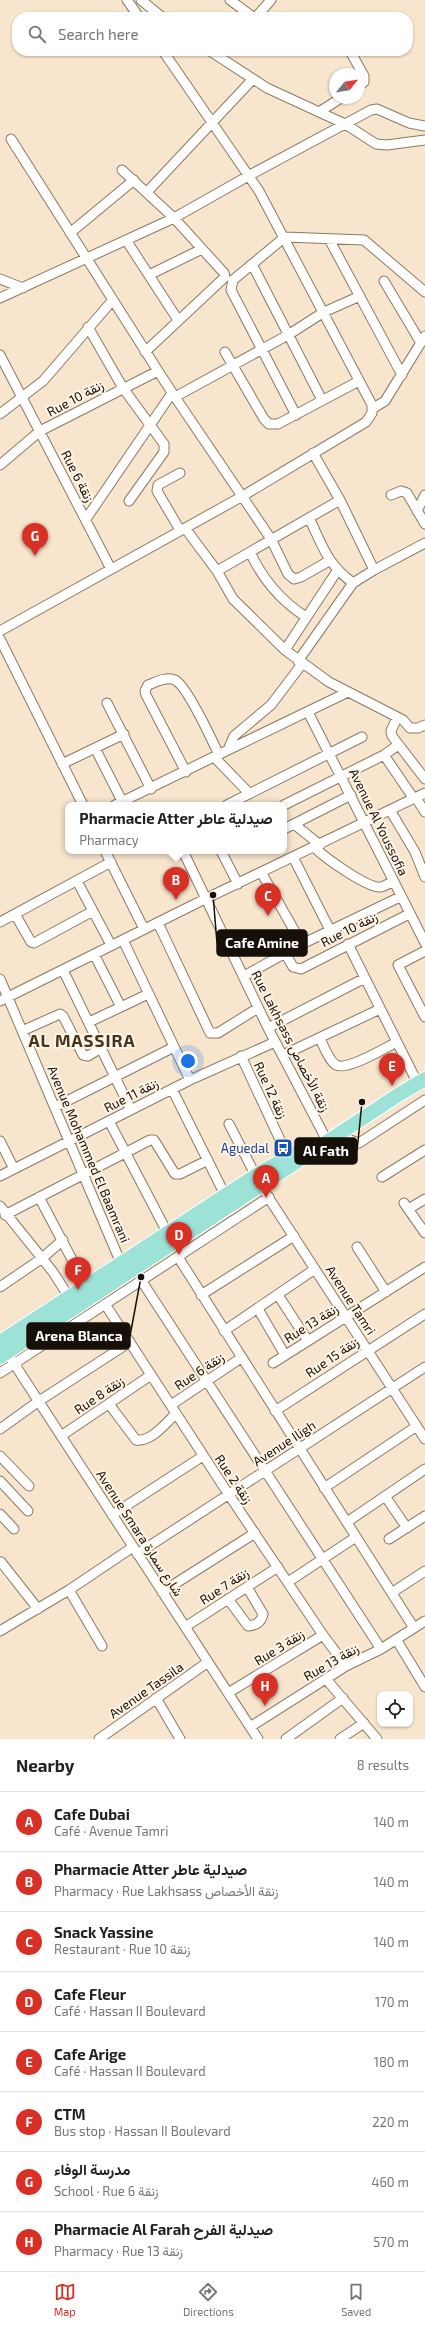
<!DOCTYPE html>
<html lang="en">
<head>
<meta charset="utf-8">
<style>
  body { margin:0; font-family:"Exo 2",Vazirmatn,sans-serif; background:#f6f6f6; color:#222 }
  .controls { position:absolute; right:12px; bottom:12px; display:grid; overflow:hidden; border-radius:8px; box-shadow:0 1px 3px #0004 }
  .controls button { width:36px; height:36px; display:grid; place-items:center; padding:0; border:0; border-bottom:1px solid #e0e0e0; background:#fff; color:#222; font:20px sans-serif }
  .compass { position:absolute; left:329px; top:68px; width:36px; height:36px; border-radius:50%; background:#fff; box-shadow:0 1px 3px #0004; rotate:60deg }
  .you { position:absolute; left:188px; top:1061px; width:14px; height:14px; margin:-10px; border:3px solid #fff; border-radius:50%; background:#1a73e8; box-shadow:0 0 0 6px #1a73e833 }
  .badge { display:grid; place-items:center; width:26px; height:26px; border-radius:50%; background:#d93025; color:#fff; font-size:13px; font-weight:700 }
  .pin { position:absolute; translate:-50% -33px; filter:drop-shadow(0 1px 2px #0008) }
  .pin::after { content:''; position:absolute; top:21px; width:14px; height:12px; background:inherit; clip-path:polygon(0 0,100% 0,50% 100%) }
  .popup { position:absolute; left:65px; top:802px; width:222px; height:52px; box-sizing:border-box; display:grid; place-content:center; border-radius:8px; background:#fff; filter:drop-shadow(0 1px 3px #0005); font-size:13px; white-space:nowrap; color:#767676 }
  .popup b { font-size:15px; color:#222 }
  .popup::after { content:''; position:absolute; left:50%; top:100%; margin-left:-8px; border:8px solid transparent; border-top-color:#fff }
  .list { margin:0; padding:0; list-style:none }
  h2 { display:flex; justify-content:space-between; align-items:center; height:52px; margin:0; padding:0 16px; font-size:17px }
  h2 small { font-size:13px; font-weight:400; color:#767676 }
  .list li { display:grid; grid-template-columns:26px 1fr auto; gap:12px; align-items:center; box-sizing:border-box; height:60px; padding:0 16px; border-top:1px solid #e0e0e0 }
  .list b { display:block; font-size:15px; white-space:nowrap }
  .list p { margin:0; font-size:13px; white-space:nowrap; color:#767676 }
  .list em { font-size:13px; font-style:normal; color:#767676 }
  .icon { flex:none; width:22px; height:22px; fill:none; stroke:currentColor; stroke-width:2; stroke-linecap:round; stroke-linejoin:round }
  .map { position:relative; flex:none; width:425px; height:1739px; overflow:hidden }
  .search { position:absolute; background:#fff; box-shadow:0 1px 3px #0004; left:12px; right:12px; top:12px; height:44px; display:flex; align-items:center; gap:10px; box-sizing:border-box; padding:0 14px; border-radius:16px; color:#767676; font-size:15px }
  .sheet { height:532px; background:#fff }
  nav { display:flex; justify-content:space-around; align-items:center; box-sizing:border-box; height:56px; border-top:1px solid #e0e0e0; background:#fff; font-size:11px; color:#767676 }
  nav a { display:grid; justify-items:center; gap:2px }
  nav .on { color:#d93025 }
  .map>svg:first-child { display:block }
  .lines { fill:none; stroke-linecap:round; stroke-linejoin:round }
  .street-casing { stroke:#8a7a63; stroke-width:11 }
  .primary-casing { stroke:#fff; stroke-width:16 }
  .street { stroke:#fff; stroke-width:9 }
  .primary { stroke:#9de2d7; stroke-width:14 }
  .labels { text-anchor:middle; stroke-width:4; stroke-linejoin:round; paint-order:stroke }
  .street-label { font-size:13px; fill:#161008; stroke:#fff4e5 }
  .transit-label { font-size:13px; fill:#164399; stroke:#fff4e5; text-anchor:end }
  .district-label { font-size:17px; font-weight:bold; letter-spacing:1px; fill:#433420; stroke:#fff4e5 }
  .leader { fill:none; stroke:#161008; stroke-width:1.5 }
  .callout-dot { fill:#161008; stroke:#fff4e5; stroke-width:1.5 }
  .callout { fill:#161008; stroke:#161008; stroke-width:1.5 }
  .callout-label { font-size:14px; text-anchor:middle; font-weight:bold; fill:#fff }
</style>
</head>
<body>
<div class="map">
<svg width="425" height="1739" viewBox="0 0 425 1739">
  <rect width="100%" height="100%" fill="#f7e5cd"/>
  <g class="lines">
    <defs>
      <path id="street" d="M127,0L139,17
        M141,0L162,17
        M230,0L253,17
        M256,17L271,0
        M210,51L267,88L345,124L376,144L387,145L425,140
        M350,51L364,76V82L359,86
        M319,112L341,98
        M122,170L174,218L224,273L225,277L145,352
        M147,192L252,80
        M70,233L134,180
        M329,239L402,375
        M126,240L178,320
        M252,264L322,400
        M149,275L202,249
        M0,279L23,288
        M384,281L421,343
        M0,298L174,218L250,175L371,110L377,109L409,123L425,126
        M88,327L123,388L164,444V452L129,501
        M225,352L264,419L269,424H278L359,381
        M0,355L111,569
        M158,371L175,397
        M372,409L385,401L425,336
        M0,414L43,381L112,301
        M296,415L231,290L233,280L285,237L364,240L425,292
        M0,465L40,431L158,371L11,139
        M180,473L158,485L157,491L180,530
        M391,495L401,491L407,493L425,524
        M417,511L425,495
        M309,518C323,546 326,563 353,583
        M86,519L172,393
        M185,528L217,571L233,599L285,650L329,682L403,720L410,728H418L425,725
        M250,552C262,578 281,601 306,617
        M329,561L301,577L294,579L288,574L271,539L175,397L288,335L324,312L360,296
        M374,570L425,543
        M217,571L340,500
        M0,631L241,497L366,422L372,413V405L259,191L163,51
        M0,639L83,805
        M285,650L337,571
        M298,661L353,583L374,570L340,500L313,453
        M107,703L151,789
        M308,712L425,943
        M397,718L391,731L392,736L425,779
        M95,748L122,801
        M228,750L348,692
        M384,755L414,799
        M215,758L249,793
        M62,764L124,734
        M186,772L146,695L145,691L148,685C156,682 167,676 175,680C187,686 212,740 219,755
        M416,798L425,812
        M115,805L228,750L234,736L271,705L302,664
        M227,805L362,737
        M284,805L384,755L398,745
        M390,810L415,852L425,877
        M294,824L320,845
        M284,829L351,795
        M314,847C324,857 368,889 381,887C385,886 389,883 393,882
        M105,851L144,929
        M183,851L268,1028L324,1135
        M221,851L238,884
        M293,857L330,930
        M261,872L302,944
        M77,881L111,945
        M15,914L31,942L34,943L93,911
        M0,922L111,862
        M158,923L210,1033H218L258,1008
        M123,940L190,1080
        M348,944L415,1078
        M425,951L398,965L425,1017
        M285,953L293,967L301,969L409,914
        M94,954L121,1007L148,994
        M63,970L131,1110
        M244,976L302,944L400,897
        M0,979L123,1268
        M0,1001L205,899L425,793
        M89,1022L121,1007
        M268,1028L365,978
        M22,1031L60,1014L63,1016L83,1055L88,1056L101,1048
        M320,1039C324,1046 329,1061 336,1065C347,1071 385,1048 397,1042
        M283,1055L380,1009
        M241,1056L288,1157
        M172,1089L225,1195
        M55,1107L174,1047
        M109,1121L168,1234
        M229,1124L261,1186L425,1439
        M342,1131L347,1139L359,1143L425,1100
        M0,1141L14,1169
        M0,1176L190,1080L275,1042
        M382,1177L425,1150
        M39,1197L86,1286
        M404,1203L425,1233
        M0,1206L53,1272L69,1297
        M410,1208L425,1199
        M5,1215L150,1140H154L175,1174H180L208,1160
        M357,1247L386,1292
        M178,1257L414,1628
        M141,1280L381,1649
        M0,1287L41,1259L63,1240
        M201,1295L294,1236
        M278,1295L308,1341
        M105,1304L229,1495L323,1635L346,1666
        M258,1309L285,1355
        M224,1331L315,1269
        M4,1348L258,1739
        M273,1363L425,1267
        M0,1373L269,1197
        M109,1404L136,1440C152,1442 164,1424 176,1414
        M171,1405L241,1358
        M275,1411L425,1314
        M0,1429L39,1401L130,1342
        M61,1436L151,1375
        M0,1456L29,1486
        M0,1481L28,1511
        M324,1488L417,1426
        M385,1496L407,1528
        M0,1514L14,1529
        M112,1515L203,1456
        M347,1522L425,1469
        M389,1539L425,1516
        M137,1554L425,1367
        M1,1562L38,1609
        M288,1582L356,1537
        M69,1590L102,1646
        M162,1592L255,1533
        M393,1592L425,1571
        M228,1599L248,1626C256,1625 261,1623 263,1614L247,1587
        M185,1627L278,1567
        M0,1631L69,1590L133,1547
        M396,1639L425,1687
        M326,1679L377,1739
        M228,1693L323,1635
        M156,1698L180,1739
        M250,1727L346,1666L381,1649L425,1621
        M99,1739L208,1662
        M286,1739L343,1698
        M340,1739L364,1723"/>
      <path id="primary" d="M0,1342L255,1176L298,1151
        M0,1357L398,1095L425,1079"/>
    </defs>
    <use href="#street" class="street-casing"/>
    <use href="#primary" class="primary-casing"/>
    <use href="#street" class="street"/>
    <use href="#primary" class="primary"/>
  </g>
  <defs>
    <symbol id="bus-square" viewBox="-11 -11 22 22"><rect x="-9" y="-9" width="18" height="18" rx="4" fill="#1a4fb4" stroke="#fff4e5"/><path d="M-5-6H5V4H4V6H2V4H-2V6H-4V4H-5ZM-3.5-4V0h7V-4ZM-3.5 1.2v1.5H-2V1.2ZM2 1.2v1.5H3.5V1.2Z" fill="#fff"/></symbol>
  </defs>
  <g fill-rule="evenodd">
    <use href="#bus-square" x="272" y="1137" width="22" height="22"/>
  </g>
  <g class="labels">
    <g class="street-label">
      <text transform="translate(75 398) rotate(-28)" y="5">Rue 10 زنقة</text>
      <text transform="translate(78 476) rotate(63)" y="5">Rue 6 زنقة</text>
      <text transform="translate(379 822) rotate(64)" y="5">Avenue Al Youssofia</text>
      <text transform="translate(349 929) rotate(-27)" y="5">Rue 10 زنقة</text>
      <text transform="translate(291 1041) rotate(63)" y="5">Rue Lakhsass زنقة الأخصاص</text>
      <text transform="translate(271 1090) rotate(65)" y="5">Rue 12 زنقة</text>
      <text transform="translate(131 1095) rotate(-27)" y="5">Rue 11 زنقة</text>
      <text transform="translate(89 1154) rotate(67)" y="5">Avenue Mohammed El Baamrani</text>
      <text transform="translate(351 1300) rotate(57)" y="5">Avenue Tamri</text>
      <text transform="translate(311 1323) rotate(-32)" y="5">Rue 13 زنقة</text>
      <text transform="translate(332 1357) rotate(-34)" y="5">Rue 15 زنقة</text>
      <text transform="translate(199 1371) rotate(-34)" y="5">Rue 6 زنقة</text>
      <text transform="translate(99 1395) rotate(-34)" y="5">Rue 8 زنقة</text>
      <text transform="translate(284 1443) rotate(-33)" y="5">Avenue Iligh</text>
      <text transform="translate(234 1479) rotate(56)" y="5">Rue 2 زنقة</text>
      <text transform="translate(140 1533) rotate(57)" y="5">Avenue Smara شارع سمارة</text>
      <text transform="translate(224 1586) rotate(-33)" y="5">Rue 7 زنقة</text>
      <text transform="translate(279 1647) rotate(-32)" y="5">Rue 3 زنقة</text>
      <text transform="translate(331 1662) rotate(-30)" y="5">Rue 13 زنقة</text>
      <text transform="translate(146 1690) rotate(-35)" y="5">Avenue Tassila</text>
    </g>
    <g class="transit-label">
      <text x="269" y="1153">Aguedal</text>
    </g>
    <g class="district-label">
      <text x="82" y="1047">AL MASSIRA</text>
    </g>
  </g>
  <path class="leader" d="M213 895L217 943M362 1102L357 1151M141 1277L130 1336"/>
  <g class="callout-dot">
    <circle cx="213" cy="895" r="4"/>
    <circle cx="362" cy="1102" r="4"/>
    <circle cx="141" cy="1277" r="4"/>
  </g>
  <g class="callout">
    <rect x="217" y="930" width="90" height="26" rx="4"/>
    <rect x="295" y="1138" width="62" height="26" rx="4"/>
    <rect x="27" y="1323" width="103" height="26" rx="4"/>
  </g>
  <g class="callout-label">
    <text x="262" y="948">Cafe Amine</text>
    <text x="326" y="1156">Al Fath</text>
    <text x="79" y="1341">Arena Blanca</text>
  </g>
</svg>
<div class="controls">
<button><svg class="icon" aria-label="locate" viewBox="0 0 24 24"><circle cx="12" cy="12" r="6"/><path d="M12 2v4M12 18v4M2 12h4M18 12h4"/></svg></button>
</div>
<svg class="compass" viewBox="-18 -18 36 36"><path d="M0-13l5 13h-10z" fill="#e53935"/><path d="M0 13l5-13h-10z" fill="#767676"/></svg>
<div class="you"></div>
<div class="pin badge" style="left:266px;top:1198px">A</div>
<div class="pin badge" style="left:176px;top:900px">B</div>
<div class="popup"><b>Pharmacie Atter صيدلية عاطر</b>Pharmacy</div>
<div class="pin badge" style="left:268px;top:916px">C</div>
<div class="pin badge" style="left:179px;top:1255px">D</div>
<div class="pin badge" style="left:392px;top:1086px">E</div>
<div class="pin badge" style="left:78px;top:1290px">F</div>
<div class="pin badge" style="left:35px;top:556px">G</div>
<div class="pin badge" style="left:265px;top:1706px">H</div>
<div class="search"><svg class="icon" aria-label="search" viewBox="0 0 24 24"><circle cx="10" cy="10" r="6"/><path d="M15 15l6 6"/></svg>Search here</div>
</div>
<section class="sheet">
<h2>Nearby<small>8 results</small></h2>
<ul class="list">
<li><span class="badge">A</span><div><b>Cafe Dubai</b><p>Café · Avenue Tamri</p></div><em>140 m</em></li>
<li><span class="badge">B</span><div><b>Pharmacie Atter صيدلية عاطر</b><p>Pharmacy · Rue Lakhsass زنقة الأخصاص</p></div><em>140 m</em></li>
<li><span class="badge">C</span><div><b>Snack Yassine</b><p>Restaurant · Rue 10 زنقة</p></div><em>140 m</em></li>
<li><span class="badge">D</span><div><b>Cafe Fleur</b><p>Café · Hassan II Boulevard</p></div><em>170 m</em></li>
<li><span class="badge">E</span><div><b>Cafe Arige</b><p>Café · Hassan II Boulevard</p></div><em>180 m</em></li>
<li><span class="badge">F</span><div><b>CTM</b><p>Bus stop · Hassan II Boulevard</p></div><em>220 m</em></li>
<li><span class="badge">G</span><div><b>مدرسة الوفاء</b><p>School · Rue 6 زنقة</p></div><em>460 m</em></li>
<li><span class="badge">H</span><div><b>Pharmacie Al Farah صيدلية الفرح</b><p>Pharmacy · Rue 13 زنقة</p></div><em>570 m</em></li>
</ul>
</section>
<nav>
<a class="on"><svg class="icon" aria-label="map" viewBox="0 0 24 24"><path d="M3 6l6-2 6 2 6-2v14l-6 2-6-2-6 2zM9 4v14M15 6v14"/></svg>Map</a>
<a><svg class="icon" aria-label="directions" viewBox="0 0 24 24"><path d="M12 3l9 9-9 9-9-9zM9 14v-3h6M13 9l2 2-2 2"/></svg>Directions</a>
<a><svg class="icon" aria-label="saved" viewBox="0 0 24 24"><path d="M7 4h10v16l-5-4-5 4z"/></svg>Saved</a>
</nav>
</body>
</html>
